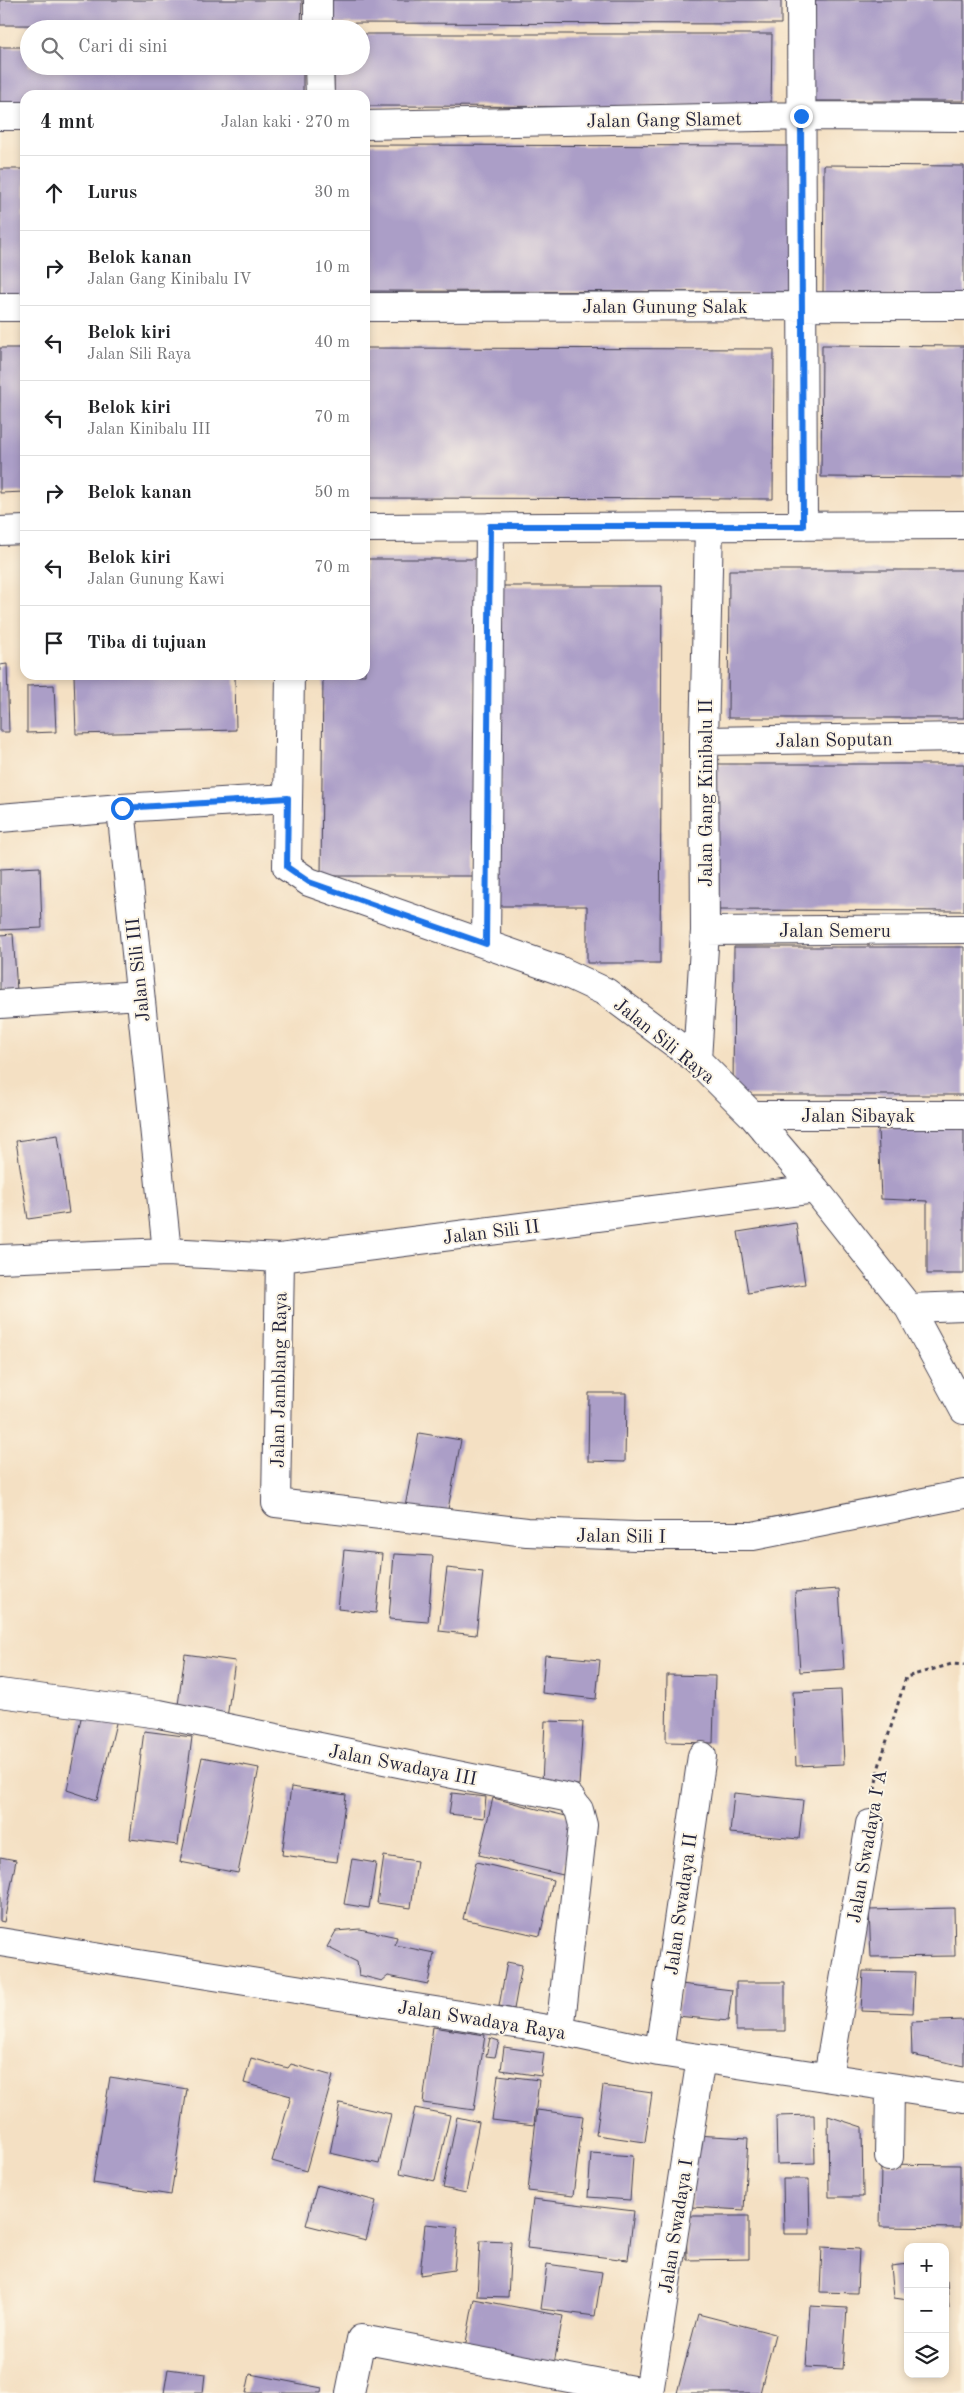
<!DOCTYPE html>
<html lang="id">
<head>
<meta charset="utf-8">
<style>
  body { margin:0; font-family:"Old Standard TT",serif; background:#f2f2f2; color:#202124 }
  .controls { position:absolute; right:15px; bottom:15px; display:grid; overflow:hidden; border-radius:10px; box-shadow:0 2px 8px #0003 }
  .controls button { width:45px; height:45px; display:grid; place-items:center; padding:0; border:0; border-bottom:1px solid #e0e0e0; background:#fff; color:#202124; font:25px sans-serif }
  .stop { position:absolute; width:15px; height:15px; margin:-11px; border:4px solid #1a73e8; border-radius:50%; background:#fff }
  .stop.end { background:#1a73e8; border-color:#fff; box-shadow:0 1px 5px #0008 }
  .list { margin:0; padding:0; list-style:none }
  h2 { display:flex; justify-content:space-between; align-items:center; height:65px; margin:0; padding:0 20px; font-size:21px }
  h2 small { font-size:16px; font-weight:400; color:#757577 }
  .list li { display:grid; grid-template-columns:32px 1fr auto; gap:15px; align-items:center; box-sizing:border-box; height:75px; padding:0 20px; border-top:1px solid #e0e0e0 }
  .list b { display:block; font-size:19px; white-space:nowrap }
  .list p { margin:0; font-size:16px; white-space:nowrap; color:#757577 }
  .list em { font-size:16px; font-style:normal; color:#757577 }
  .icon { flex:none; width:28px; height:28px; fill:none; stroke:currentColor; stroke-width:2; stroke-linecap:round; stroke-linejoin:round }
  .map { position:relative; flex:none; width:964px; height:2393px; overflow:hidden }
  .search { position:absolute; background:#fff; box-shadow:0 2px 8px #0003; left:20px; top:20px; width:350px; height:55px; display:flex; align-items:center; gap:12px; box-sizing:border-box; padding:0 18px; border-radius:28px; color:#757577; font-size:19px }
  .panel { position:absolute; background:#fff; box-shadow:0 2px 8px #0003; left:20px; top:90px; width:350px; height:590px; border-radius:15px }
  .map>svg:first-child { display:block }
  .building { fill:#ab9ec7 }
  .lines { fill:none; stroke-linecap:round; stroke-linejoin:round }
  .minor-casing { stroke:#423e4f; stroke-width:30 }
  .path { stroke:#423e4f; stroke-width:3; stroke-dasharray:4 4; stroke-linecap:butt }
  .minor { stroke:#fff; stroke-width:28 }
  .route { stroke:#1a73e8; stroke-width:6 }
  .labels { text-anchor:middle; stroke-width:4; stroke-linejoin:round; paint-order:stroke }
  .street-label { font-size:19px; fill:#22223b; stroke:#fcf5e5 }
</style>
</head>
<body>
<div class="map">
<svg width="964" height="2393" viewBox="0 0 964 2393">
  <rect width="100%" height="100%" fill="#fcf5e5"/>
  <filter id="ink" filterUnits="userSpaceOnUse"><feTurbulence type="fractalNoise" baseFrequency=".02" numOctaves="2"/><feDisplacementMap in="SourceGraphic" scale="10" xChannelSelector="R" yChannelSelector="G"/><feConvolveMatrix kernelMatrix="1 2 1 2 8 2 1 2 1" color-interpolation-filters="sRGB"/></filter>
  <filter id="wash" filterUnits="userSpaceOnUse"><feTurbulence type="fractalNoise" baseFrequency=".0096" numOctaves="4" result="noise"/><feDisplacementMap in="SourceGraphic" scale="20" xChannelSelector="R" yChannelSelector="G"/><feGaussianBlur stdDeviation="1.12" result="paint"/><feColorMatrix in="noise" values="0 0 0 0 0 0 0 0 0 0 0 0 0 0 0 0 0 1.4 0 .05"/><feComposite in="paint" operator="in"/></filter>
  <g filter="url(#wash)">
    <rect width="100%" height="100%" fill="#f4e0c3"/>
    <g id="blocks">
      <path class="building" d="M0,0H302L301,26L0,25Z
        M327,0H781V24L327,23Z
        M809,0H964V101H809Z
        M361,34H772L771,107L365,106V95H334V66H361Z
        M0,47H29V66H303V95H25V106H0Z
        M365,145L795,146L794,292L365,291Z
        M824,165L964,166V296L823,295Z
        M0,169H25V304L0,303Z
        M822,345L964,346V478L821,477Z
        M0,348H25V492L0,493Z
        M365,348L774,349L773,499L365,498Z
        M365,559H476L474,876H321L323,675H365Z
        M729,570H964V718H728Z
        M502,586H662L660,963H587V906H500Z
        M7,664L9,732H0V665Z
        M74,675H235L236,730L76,734Z
        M54,685L56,732L27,733V686Z
        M716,764H964V911L715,910Z
        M40,867L42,928L0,930V869Z
        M13,934L17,991L0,992V935Z
        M734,947H964V1095H733Z
        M964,1127V1274H927V1201L881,1199L878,1128Z
        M58,1135L69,1213L28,1219L16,1141Z
        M796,1223L805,1284L748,1293L738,1232Z
        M589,1393H626L625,1462L588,1461Z
        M419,1433L461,1440L446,1520L404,1512Z
        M344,1550L382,1554L376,1613L338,1609Z
        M394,1554L433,1556L428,1622L389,1619Z
        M447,1568L483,1572L476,1635L439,1631Z
        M839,1589L844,1669L800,1672L795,1592Z
        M185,1654L235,1661L227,1718L177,1712Z
        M545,1655L600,1660L596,1699L542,1693Z
        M667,1675L715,1676L713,1743L666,1742Z
        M841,1690L844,1764L796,1766L793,1692Z
        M82,1713L117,1719L97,1800L67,1790Z
        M545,1721L583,1722L579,1785L542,1783Z
        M144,1731L192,1737L178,1845L130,1839Z
        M202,1757L259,1768L238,1873L180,1862Z
        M291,1787L346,1795L337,1862L282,1855Z
        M452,1793L486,1797L484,1818L449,1814Z
        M734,1793L803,1800L799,1839L730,1833Z
        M493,1798L578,1819L563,1875L479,1855Z
        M384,1856L417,1861L411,1908L377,1903Z
        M0,1857L16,1860L4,1922L0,1921Z
        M352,1859L376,1863L369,1908L344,1904Z
        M476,1862L553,1880L540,1936L463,1919Z
        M954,1908L955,1956L871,1957L869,1910Z
        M360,1929L397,1937L395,1945L434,1953L428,1984L388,1976L382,1981L359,1975L357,1962L327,1947L336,1931Z
        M507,1962L522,1965L514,2009L499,2006Z
        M863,1971L915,1972L913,2013L861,2011Z
        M736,1982H785V2031H736Z
        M681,1984L732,1990L728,2021L677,2016Z
        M964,2020V2066L912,2055L911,2022Z
        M433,2027L485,2035L474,2110L423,2103Z
        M490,2038L499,2041L495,2057L486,2056Z
        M504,2047L544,2053L541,2076L501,2070Z
        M251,2058L288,2068L291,2064L333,2076L306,2171L272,2161L291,2096L244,2083Z
        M498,2075L539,2080L534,2125L492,2120Z
        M110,2077L187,2089L171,2195L93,2183Z
        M603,2086L652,2093L645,2142L596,2135Z
        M340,2103L391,2114L379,2164L330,2153Z
        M415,2108L450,2115L435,2181L400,2173Z
        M537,2110L583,2116L573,2196L528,2191Z
        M814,2115L815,2163L777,2164L776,2116Z
        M828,2116L862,2127L863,2197H829Z
        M457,2117L479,2122L466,2193L443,2188Z
        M694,2135L748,2138L744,2210L691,2207Z
        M591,2153L633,2156L630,2200L588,2197Z
        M881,2164L960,2165V2228L880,2227Z
        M783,2179H809L810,2234H784Z
        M317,2185L376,2201L366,2240L306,2225Z
        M533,2199L634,2211L628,2260L527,2248Z
        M686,2216H749V2259L687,2260Z
        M425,2224L458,2227L454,2270L420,2275Z
        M480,2241L511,2242L508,2297L477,2296Z
        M822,2247L859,2249L857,2293L820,2292Z
        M547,2264L602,2272L595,2316L541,2309Z
        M908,2264V2300L894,2298L891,2266Z
        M945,2281H947L949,2308L945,2307Z
        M474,2299L563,2316L553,2369L464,2353Z
        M810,2306L847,2308L843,2369L806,2367Z
        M698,2314L775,2334L760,2393H677Z
        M168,2369L205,2374L203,2393H164Z
        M250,2374L322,2388L321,2393H246Z"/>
    </g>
  </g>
  <g filter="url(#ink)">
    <use href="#blocks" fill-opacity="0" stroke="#423e4f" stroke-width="1"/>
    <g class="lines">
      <defs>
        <path id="minor" d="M318,0V29
          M801,0L803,526
          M319,66L320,95
          M0,116H25
          M365,125L801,116L964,117
          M0,307H25
          M365,307L964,306
          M365,528L964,525
          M0,531L25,530
          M290,675L287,867L309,882L559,970L606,992L697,1060L752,1115L815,1189L909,1308L964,1410
          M704,741L964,737
          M121,808L288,798
          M0,818L121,808L167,1252
          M705,931L964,929
          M486,944L490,527
          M0,1004L140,995
          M697,1060L705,931L704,741L709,526
          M752,1115H964
          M280,1258L276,1503L527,1532L635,1536H753L964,1494
          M0,1259L167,1252L280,1258L815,1189
          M909,1308L964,1306
          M0,1693L159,1714L570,1798L579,1810L583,1825L560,2031
          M0,1942L560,2031L659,2052L964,2098
          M659,2052L702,1756
          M828,2077L870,1824
          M889,2157L890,2087
          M350,2393L361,2339L649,2393
          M649,2393L701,2058"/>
      </defs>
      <use href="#minor" class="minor-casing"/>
      <path class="path" d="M875,1790L878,1770L906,1677L952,1664L964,1665"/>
      <use href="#minor" class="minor"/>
    </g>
  </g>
  <g class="lines" filter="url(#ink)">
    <path class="route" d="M122,808L288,798L287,867L309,882L486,944L490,526H803L801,116"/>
  </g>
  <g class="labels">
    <g class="street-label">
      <text transform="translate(664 119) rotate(-1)" y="7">Jalan Gang Slamet</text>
      <text x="665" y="313">Jalan Gunung Salak</text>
      <text transform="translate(834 739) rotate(-1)" y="7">Jalan Soputan</text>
      <text transform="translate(705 793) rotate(-90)" y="7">Jalan Gang Kinibalu II</text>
      <text x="835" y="937">Jalan Semeru</text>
      <text transform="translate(137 970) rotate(-96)" y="7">Jalan Sili III</text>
      <text transform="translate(665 1040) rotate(39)" y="7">Jalan Sili Raya</text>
      <text x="858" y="1122">Jalan Sibayak</text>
      <text transform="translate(491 1231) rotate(-7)" y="7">Jalan Sili II</text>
      <text transform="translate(278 1380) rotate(-89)" y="7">Jalan Jamblang Raya</text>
      <text transform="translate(621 1535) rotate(1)" y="7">Jalan Sili I</text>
      <text transform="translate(403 1764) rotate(11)" y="7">Jalan Swadaya III</text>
      <text transform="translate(866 1846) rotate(-80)" y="7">Jalan Swadaya I A</text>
      <text transform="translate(680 1904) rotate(-82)" y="7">Jalan Swadaya II</text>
      <text transform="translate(482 2019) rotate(9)" y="7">Jalan Swadaya Raya</text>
      <text transform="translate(675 2226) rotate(-81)" y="7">Jalan Swadaya I</text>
    </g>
  </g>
</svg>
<div class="controls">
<button>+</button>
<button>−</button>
<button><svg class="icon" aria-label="layers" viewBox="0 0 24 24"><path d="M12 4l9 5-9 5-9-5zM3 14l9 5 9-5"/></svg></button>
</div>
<div class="stop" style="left:122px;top:808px"></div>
<div class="stop end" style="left:801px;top:116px"></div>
<div class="search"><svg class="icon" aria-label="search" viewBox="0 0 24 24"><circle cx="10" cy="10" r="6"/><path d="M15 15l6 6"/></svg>Cari di sini</div>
<section class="panel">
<h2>4 mnt<small>Jalan kaki · 270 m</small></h2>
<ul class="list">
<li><svg class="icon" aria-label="ahead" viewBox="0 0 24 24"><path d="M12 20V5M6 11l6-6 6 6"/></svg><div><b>Lurus</b></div><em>30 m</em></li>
<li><svg class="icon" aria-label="right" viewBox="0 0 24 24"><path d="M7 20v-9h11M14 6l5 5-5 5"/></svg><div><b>Belok kanan</b><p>Jalan Gang Kinibalu IV</p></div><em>10 m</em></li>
<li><svg class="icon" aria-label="left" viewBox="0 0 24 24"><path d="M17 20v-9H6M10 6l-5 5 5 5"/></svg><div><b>Belok kiri</b><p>Jalan Sili Raya</p></div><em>40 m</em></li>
<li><svg class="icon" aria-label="left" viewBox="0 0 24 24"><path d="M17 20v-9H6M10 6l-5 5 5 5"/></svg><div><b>Belok kiri</b><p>Jalan Kinibalu III</p></div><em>70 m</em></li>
<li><svg class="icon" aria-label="right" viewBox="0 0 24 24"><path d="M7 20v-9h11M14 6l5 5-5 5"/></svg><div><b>Belok kanan</b></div><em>50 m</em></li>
<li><svg class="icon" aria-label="left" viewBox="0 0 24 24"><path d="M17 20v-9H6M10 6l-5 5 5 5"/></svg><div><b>Belok kiri</b><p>Jalan Gunung Kawi</p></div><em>70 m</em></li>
<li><svg class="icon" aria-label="arrive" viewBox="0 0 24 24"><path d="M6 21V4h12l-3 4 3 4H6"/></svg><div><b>Tiba di tujuan</b></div></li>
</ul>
</section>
</div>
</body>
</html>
